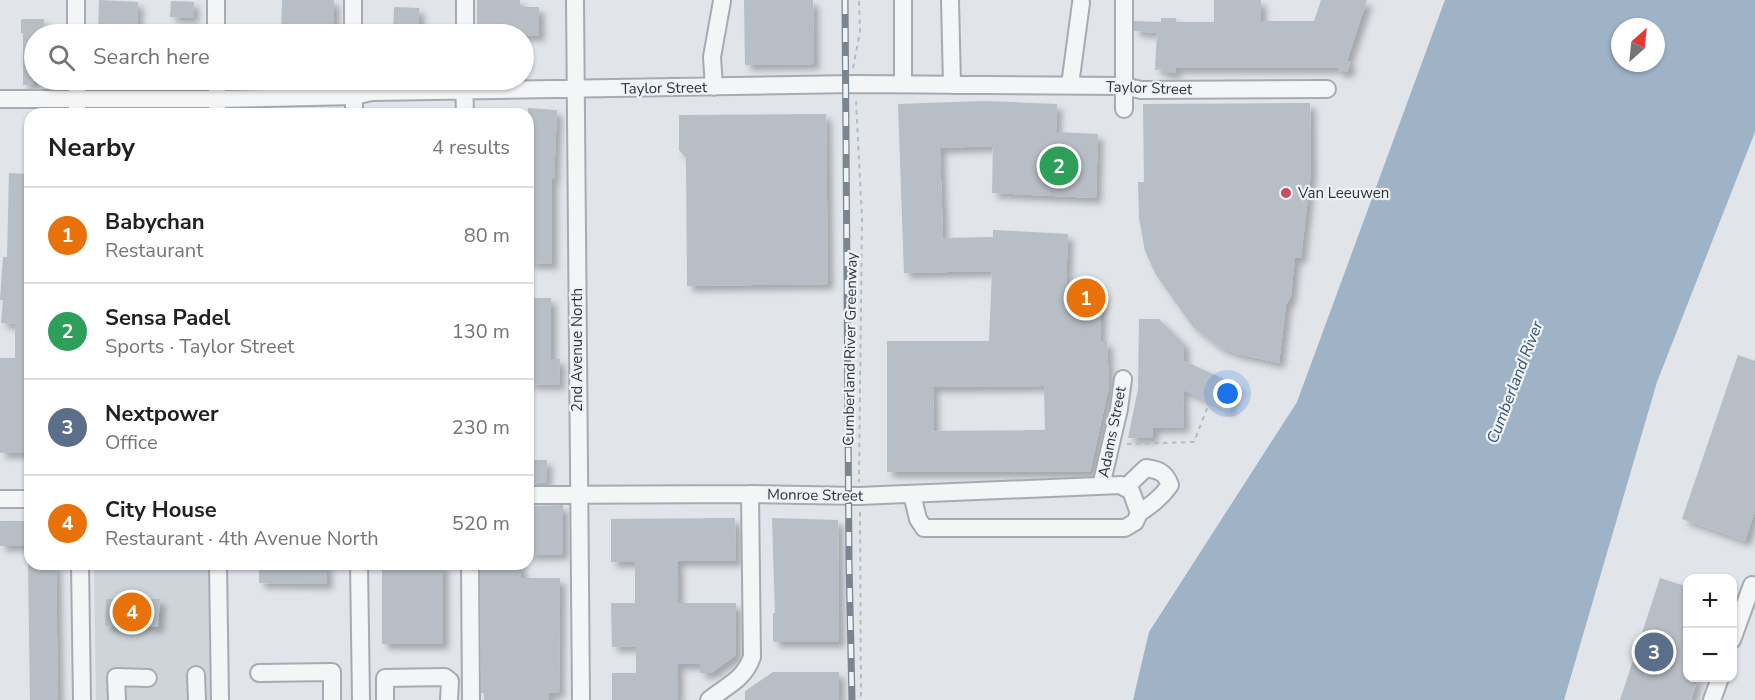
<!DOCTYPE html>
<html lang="en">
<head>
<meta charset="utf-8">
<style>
  body { margin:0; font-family:"Nunito Sans",sans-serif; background:#f2f2f2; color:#202124 }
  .controls { position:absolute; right:18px; bottom:18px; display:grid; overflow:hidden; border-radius:12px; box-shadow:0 2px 4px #0004 }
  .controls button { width:54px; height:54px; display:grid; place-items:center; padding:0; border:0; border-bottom:2px solid #e0e0e0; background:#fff; color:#202124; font:30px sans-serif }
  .compass { position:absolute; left:1611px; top:18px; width:54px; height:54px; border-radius:50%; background:#fff; box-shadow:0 2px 4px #0004; rotate:27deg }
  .you { position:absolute; left:1228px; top:394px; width:21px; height:21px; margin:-15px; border:4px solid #fff; border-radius:50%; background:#1a73e8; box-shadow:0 0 0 9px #1a73e833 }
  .badge { display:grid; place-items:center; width:39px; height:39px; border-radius:50%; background:#c64e65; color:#fff; font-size:20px; font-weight:700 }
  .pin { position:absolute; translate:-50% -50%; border:3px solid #fff; box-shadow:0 2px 6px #0006 }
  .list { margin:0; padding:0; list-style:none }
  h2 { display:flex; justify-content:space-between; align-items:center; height:78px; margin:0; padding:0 24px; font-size:26px }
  h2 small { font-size:20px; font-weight:400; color:#757577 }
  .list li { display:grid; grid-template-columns:39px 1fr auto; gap:18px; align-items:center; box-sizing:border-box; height:96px; padding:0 24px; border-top:2px solid #e0e0e0 }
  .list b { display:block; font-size:22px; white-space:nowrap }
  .list p { margin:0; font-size:20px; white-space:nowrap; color:#757577 }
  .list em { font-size:20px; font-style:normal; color:#757577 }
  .icon { flex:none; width:33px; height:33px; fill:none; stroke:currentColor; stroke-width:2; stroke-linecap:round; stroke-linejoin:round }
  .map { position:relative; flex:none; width:1755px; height:700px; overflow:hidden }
  .search { position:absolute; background:#fff; box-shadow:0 2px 4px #0004; left:24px; top:24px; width:510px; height:66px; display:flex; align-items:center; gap:15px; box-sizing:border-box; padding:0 21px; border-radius:33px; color:#757577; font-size:22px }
  .panel { position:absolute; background:#fff; box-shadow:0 2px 4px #0004; left:24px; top:108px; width:510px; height:462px; border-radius:18px }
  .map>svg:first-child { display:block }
  .built { fill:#cfd4da }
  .water { fill:#9eb3c6; fill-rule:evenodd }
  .building { fill:#b8bec5; fill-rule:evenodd; filter:url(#shadow) }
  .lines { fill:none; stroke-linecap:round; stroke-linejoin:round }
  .minor-casing { stroke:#a6abb3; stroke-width:20 }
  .path { stroke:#b7bbc0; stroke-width:2; stroke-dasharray:4.5 4.5; stroke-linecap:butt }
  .minor { stroke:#f3f5f7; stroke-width:16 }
  .rail-casing { stroke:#7b8591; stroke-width:7 }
  .rail { stroke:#f0f3f6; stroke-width:4.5; stroke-dasharray:14; stroke-linecap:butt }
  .poi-dot { fill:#c64e65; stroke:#f0f3f6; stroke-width:2 }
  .labels { text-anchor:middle; stroke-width:4.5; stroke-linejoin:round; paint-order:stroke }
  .street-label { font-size:15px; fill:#2a333f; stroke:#f0f3f6 }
  .poi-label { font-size:15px; fill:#2a333f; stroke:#f0f3f6; text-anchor:start }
  .water-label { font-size:16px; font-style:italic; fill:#375371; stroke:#f0f3f6 }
</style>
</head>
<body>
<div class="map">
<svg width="1755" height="700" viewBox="0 0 1755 700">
  <defs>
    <filter id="shadow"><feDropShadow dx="5.5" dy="5.5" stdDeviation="3" flood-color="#0004"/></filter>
  </defs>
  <rect width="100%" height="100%" fill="#e1e4e9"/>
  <path class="built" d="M94,564H216L217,700H96Z"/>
  <path class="water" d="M1445,0H1755V132L1657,382L1564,700H1133L1149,632L1297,402ZM1620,27H1656V63H1620Z"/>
  <path class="building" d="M99,0L138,2L137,34H98Z
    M282,0H334V34H281Z
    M477,0H520V7H539V36L477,34Z
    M744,0H813L814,64L745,65Z
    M1214,0H1261V21H1314L1321,0H1367L1347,61L1351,62L1347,72H1338V68H1176V73H1162V69L1155,70L1157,33L1134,31V21L1161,22V18H1176V22H1214Z
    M171,1L194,2L193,18L170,17Z
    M394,7L419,8V34H393Z
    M21,19H44V33H34V85H23V33H21Z
    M984,101L1057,104L1056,132L1098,134L1096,198L992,193L993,146L940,148L943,238L993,237V230L1068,234L1066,290L1102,292L1100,341H1107L1109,387L1090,472H887V341H989L992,271L904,273L898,104ZM1044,386L1045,430L934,431L933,387Z
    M1310,103L1311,171L1301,258H1295L1291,296L1286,305L1279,363L1238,354L1221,348L1210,340L1193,327L1156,275L1145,251L1139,218L1138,182H1144L1143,104Z
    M528,108L557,110L554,179H552V264L528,263Z
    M826,114L828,284L687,286L686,158L679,150V115Z
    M9,173L30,174V453H0V358H15V324L1,323L3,300H0L3,257H7Z
    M528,298H551V359H560L559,385L528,384Z
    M1139,319H1159L1184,344V361L1240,386L1229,411L1183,390L1184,427L1153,428V438H1128L1138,389Z
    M1738,355L1755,361V511L1745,541L1682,519Z
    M528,460H547L546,483L528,482Z
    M563,505V554L528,555V506Z
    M735,518L736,561H678V603H736V655L711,673H700V664H678V700H612V673H636V646L612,647L611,603H635V562H611V519Z
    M772,518L838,520L839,642H774L773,640V613H775Z
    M0,521H30V546H0Z
    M28,564H56L58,700H30Z
    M259,564H327V584L259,583Z
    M382,564H443V644H382Z
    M480,564H521V578H560L559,693H549V700H484V693H481Z
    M1660,578L1688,587V678H1698L1691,700H1620Z
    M106,599H160L158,627L105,626Z
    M773,672H839V700H745V691Z"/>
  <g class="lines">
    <defs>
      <path id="minor" d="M76,0V34
        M216,0V34
        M353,0V34
        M575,0L581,700
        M950,0L952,85
        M1124,0V109
        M465,34V0
        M77,80V114
        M217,80V114
        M354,80V114
        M464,80L465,114
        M903,84V0
        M1070,85L1081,3
        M714,87L712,57L722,1
        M0,99H217L354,96L372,92L855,84L1124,86L1141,90L1327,89
        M1101,486L1119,409L1123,379
        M1125,488L1146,468C1159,470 1165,472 1170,485C1161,498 1151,505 1139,513
        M528,495L750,494L859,496L1121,485L1131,491L1139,513L1135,522L1125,528H924L918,519L912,494
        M0,499H30
        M80,564L82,700
        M218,564L220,700
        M359,564L361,700
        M470,564L471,700
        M1732,640L1752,585
        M259,673L332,672V700
        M196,675L197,700
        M117,700L116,677L148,678
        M385,700V678L445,677L450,681L449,700
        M709,700C726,686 744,680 752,657L750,494
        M1712,700L1720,678"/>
    </defs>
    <use href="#minor" class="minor-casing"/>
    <path class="path" d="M853,68L860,32L859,0
      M856,101L862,218L859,482
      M1127,444L1194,442L1208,406
      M860,512L861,700"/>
    <use href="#minor" class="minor"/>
    <defs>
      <path id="rail" d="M845,0L849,562L852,700"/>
    </defs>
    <use href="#rail" class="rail-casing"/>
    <use href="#rail" class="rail"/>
  </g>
  <circle class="poi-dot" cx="1286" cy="193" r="6"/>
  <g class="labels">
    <g class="street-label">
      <text transform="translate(664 88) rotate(-1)" y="5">Taylor Street</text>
      <text transform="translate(1149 88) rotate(2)" y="5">Taylor Street</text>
      <text transform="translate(850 349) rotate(-89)" y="5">Cumberland River Greenway</text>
      <text transform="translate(577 350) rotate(-90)" y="5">2nd Avenue North</text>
      <text transform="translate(1112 432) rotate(-79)" y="5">Adams Street</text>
      <text transform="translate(815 495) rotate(1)" y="5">Monroe Street</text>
    </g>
    <g class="poi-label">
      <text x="1298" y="198">Van Leeuwen</text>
    </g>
    <g class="water-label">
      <text transform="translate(1514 382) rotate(-69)" y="6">Cumberland River</text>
    </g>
  </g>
</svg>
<div class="controls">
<button>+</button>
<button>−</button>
</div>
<svg class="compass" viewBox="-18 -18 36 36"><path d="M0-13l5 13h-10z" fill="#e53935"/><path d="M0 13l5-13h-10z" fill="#757577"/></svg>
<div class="you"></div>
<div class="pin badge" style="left:1086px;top:298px;background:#e8710a">1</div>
<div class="pin badge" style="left:1059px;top:166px;background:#2e9e5b">2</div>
<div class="pin badge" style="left:1654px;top:652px;background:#5c6f8a">3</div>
<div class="pin badge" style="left:132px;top:612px;background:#e8710a">4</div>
<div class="search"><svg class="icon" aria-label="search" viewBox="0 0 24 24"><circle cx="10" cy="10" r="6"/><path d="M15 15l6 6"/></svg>Search here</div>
<section class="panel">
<h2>Nearby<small>4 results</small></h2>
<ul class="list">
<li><span class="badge" style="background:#e8710a">1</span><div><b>Babychan</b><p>Restaurant</p></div><em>80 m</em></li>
<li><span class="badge" style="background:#2e9e5b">2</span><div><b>Sensa Padel</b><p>Sports · Taylor Street</p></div><em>130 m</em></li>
<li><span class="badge" style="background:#5c6f8a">3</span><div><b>Nextpower</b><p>Office</p></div><em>230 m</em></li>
<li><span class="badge" style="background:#e8710a">4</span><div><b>City House</b><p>Restaurant · 4th Avenue North</p></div><em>520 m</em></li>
</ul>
</section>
</div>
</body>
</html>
